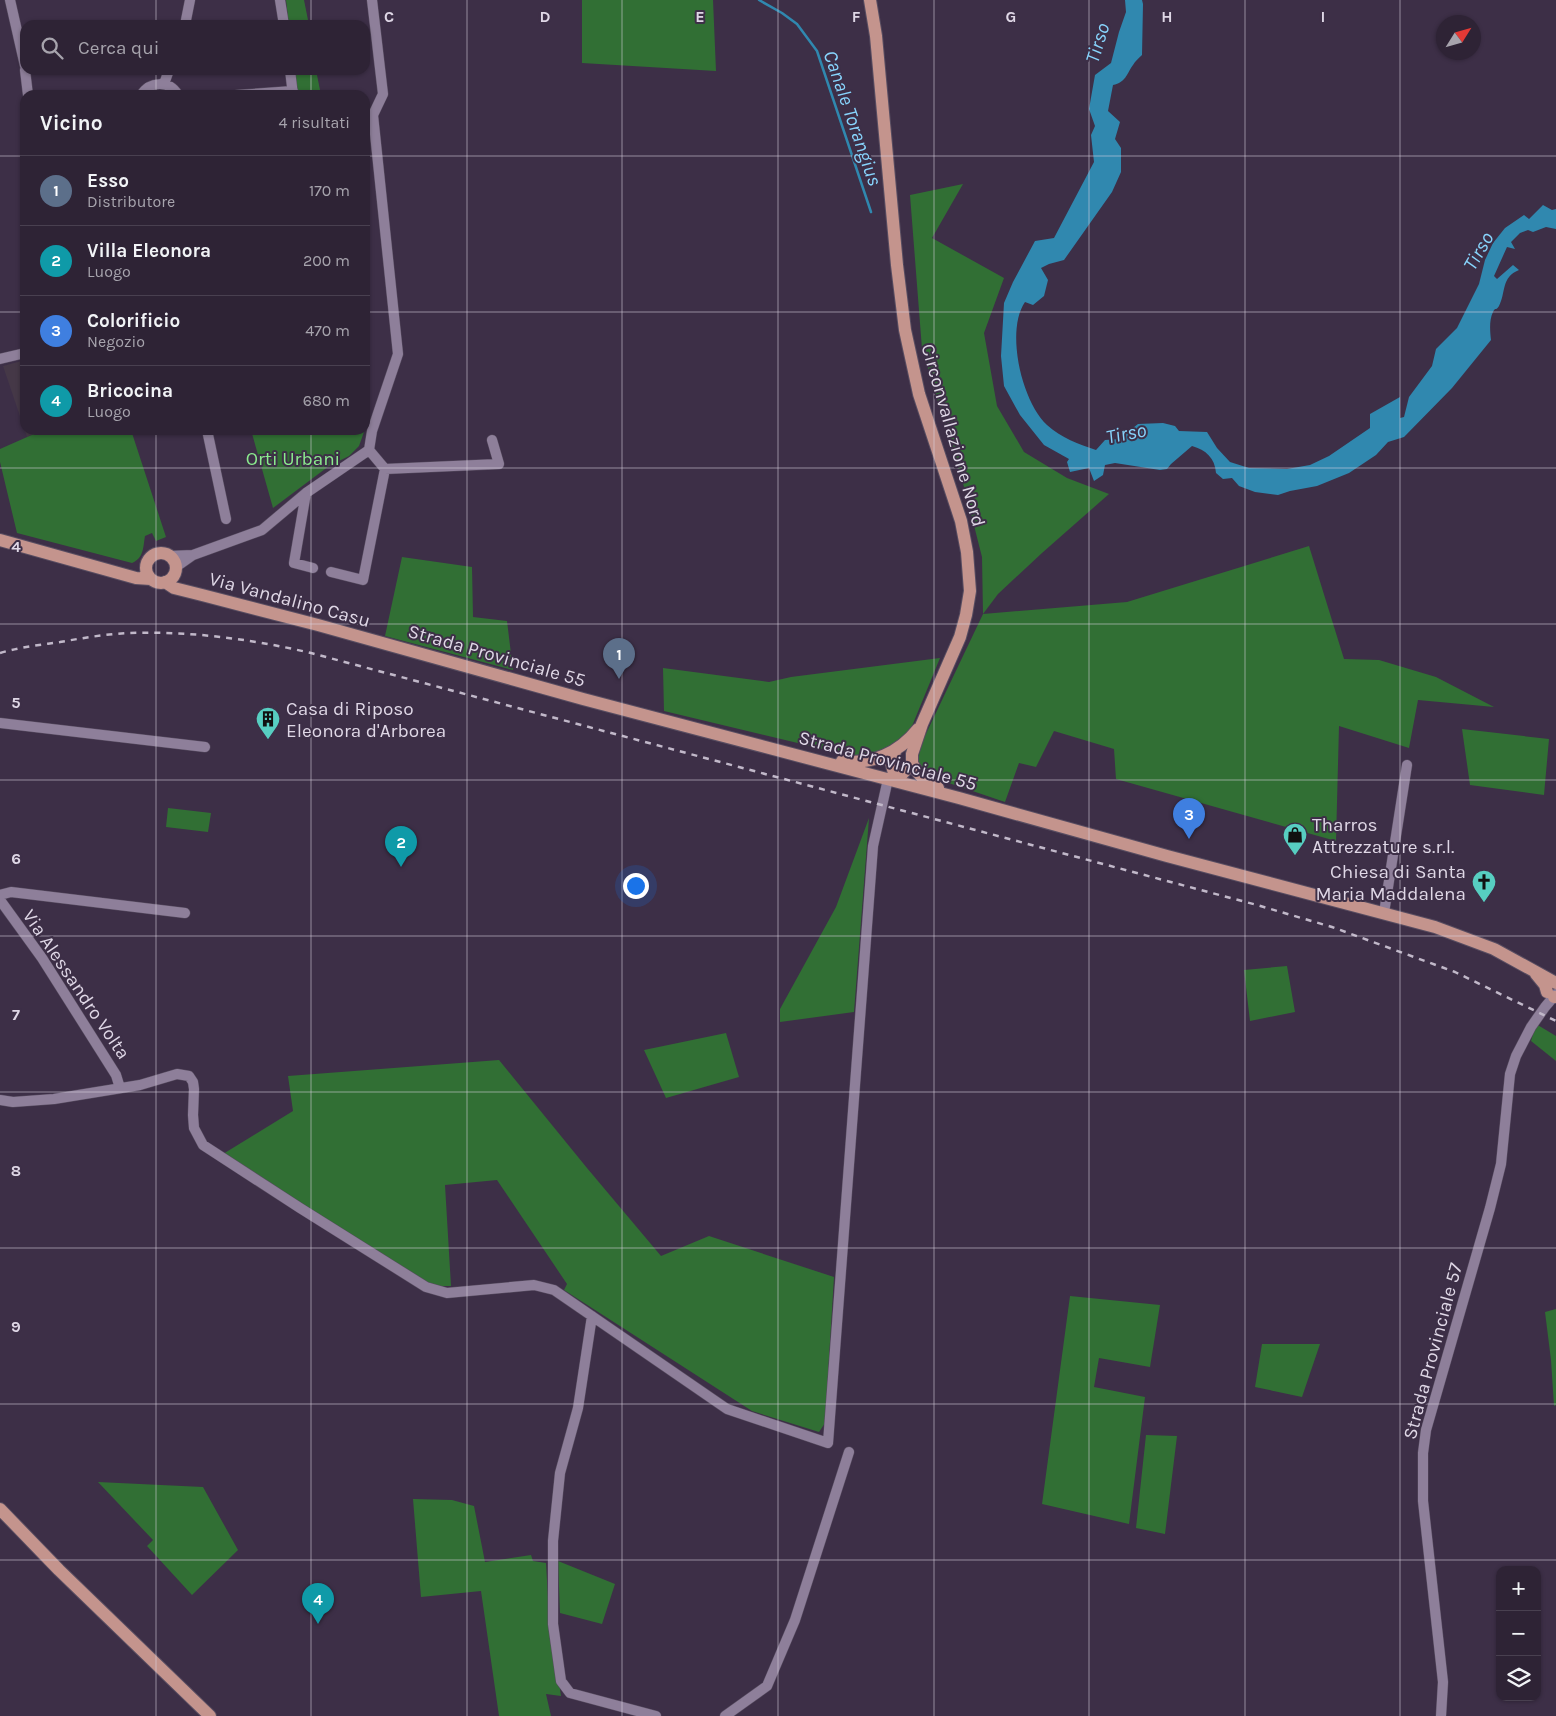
<!DOCTYPE html>
<html lang="it">
<head>
<meta charset="utf-8">
<style>
  body { margin:0; font-family:Karla,sans-serif; background:#3a2f41; color:#f1f3f6 }
  .controls { position:absolute; right:15px; bottom:15px; display:grid; overflow:hidden; border-radius:10px; box-shadow:0 1px 4px #0004 }
  .controls button { width:45px; height:45px; display:grid; place-items:center; padding:0; border:0; border-bottom:1px solid #494050; background:#2e2335; color:#f1f3f6; font:25px sans-serif }
  .compass { position:absolute; left:1436px; top:15px; width:45px; height:45px; border-radius:50%; background:#2e2335; box-shadow:0 1px 4px #0004; rotate:53deg }
  .you { position:absolute; left:635px; top:885px; width:18px; height:18px; margin:-12px; border:4px solid #fff; border-radius:50%; background:#1a73e8; box-shadow:0 0 0 8px #1a73e833 }
  .badge { display:grid; place-items:center; width:32px; height:32px; border-radius:50%; background:#8abfa5; color:#fff; font-size:16px; font-weight:700 }
  .pin { position:absolute; translate:-50% -41px; filter:drop-shadow(0 1px 2px #0008) }
  .pin::after { content:''; position:absolute; top:26px; width:18px; height:15px; background:inherit; clip-path:polygon(0 0,100% 0,50% 100%) }
  .list { margin:0; padding:0; list-style:none }
  h2 { display:flex; justify-content:space-between; align-items:center; height:65px; margin:0; padding:0 20px; font-size:21px }
  h2 small { font-size:16px; font-weight:400; color:#a7a4ad }
  .list li { display:grid; grid-template-columns:32px 1fr auto; gap:15px; align-items:center; box-sizing:border-box; height:70px; padding:0 20px; border-top:1px solid #494050 }
  .list b { display:block; font-size:19px; white-space:nowrap }
  .list p { margin:0; font-size:16px; white-space:nowrap; color:#a7a4ad }
  .list em { font-size:16px; font-style:normal; color:#a7a4ad }
  .icon { flex:none; width:28px; height:28px; fill:none; stroke:currentColor; stroke-width:2; stroke-linecap:round; stroke-linejoin:round }
  .map { position:relative; flex:none; width:1556px; height:1716px; overflow:hidden }
  .search { position:absolute; background:#2e2335; box-shadow:0 1px 4px #0004; left:20px; top:20px; width:350px; height:55px; display:flex; align-items:center; gap:12px; box-sizing:border-box; padding:0 18px; border-radius:15px; color:#a7a4ad; font-size:19px }
  .panel { position:absolute; background:#2e2335; box-shadow:0 1px 4px #0004; left:20px; top:90px; width:350px; height:345px; border-radius:15px }
  .map>svg:first-child { display:block }
  .education { fill:#453847 }
  .green { fill:#316f34 }
  .water { fill:#3088af }
  .lines { fill:none; stroke-linecap:round; stroke-linejoin:round }
  .stream { stroke:#3088af; stroke-width:2.5 }
  .minor-casing { stroke:#584d61; stroke-width:11 }
  .major-casing { stroke:#584d61; stroke-width:14 }
  .minor { stroke:#8e7f9a; stroke-width:10 }
  .major { stroke:#c4948d; stroke-width:12 }
  .rail { stroke:#c1b8c9; stroke-width:2.5; stroke-dasharray:6 6; stroke-linecap:butt }
  .grid { fill:none; stroke:#dfd7e6; stroke-width:1; stroke-opacity:0.55 }
  .labels { text-anchor:middle; stroke-width:4; stroke-linejoin:round; paint-order:stroke }
  .street-label { font-size:19px; fill:#dfd7e6; stroke:#3d2f47 }
  .park-label { font-size:19px; fill:#8beb8e; stroke:#3d2f47 }
  .poi-label { font-size:19px; fill:#dfd7e6; stroke:#3d2f47; text-anchor:start }
  .water-label { font-size:20px; font-style:italic; fill:#88d5fd; stroke:#3d2f47 }
  .grid-label { font-size:16px; text-anchor:middle; font-weight:bold; fill:#dfd7e6; stroke:#3d2f47; stroke-width:4; stroke-linejoin:round; paint-order:stroke }
</style>
</head>
<body>
<div class="map">
<svg width="1556" height="1716" viewBox="0 0 1556 1716">
  <rect width="100%" height="100%" fill="#3d2f47"/>
  <path class="education" d="M25,360V430H43L27,437L3,366Z"/>
  <path class="green" d="M286,0H304L309,25H289Z
    M582,0H713L716,71L582,63Z
    M293,70H316L321,95H296Z
    M963,184L932,238L1004,278L984,333L997,406L1024,452L1067,478L1109,494L1042,553L998,594L983,614L1127,602L1309,546L1344,659L1379,660L1436,677L1494,707L1418,700L1409,748L1339,726L1336,841L1116,779L1114,749L1054,731L1036,767L1019,763L1005,802L934,778C915,769 917,758 923,740L983,614L982,557L965,490L922,349L910,195Z
    M43,430H131L166,537L156,541L152,533L145,536C143,547 144,558 132,563L17,533L0,462V449Z
    M251,430H358L364,432L359,446L349,456L329,466L273,508Z
    M402,557L472,567L473,617L507,621L513,670L385,636Z
    M940,658L910,731L891,745L870,756L848,755L664,711L663,668L769,682L791,677Z
    M1462,729L1549,739L1544,795L1470,785Z
    M168,808L211,813L208,832L166,827Z
    M869,818L854,1012L780,1022V1009L836,907Z
    M1287,966L1295,1012L1250,1021L1244,970Z
    M1536,1024L1556,1036V1061L1531,1041Z
    M726,1033L739,1077L666,1098L644,1050Z
    M499,1060L587,1168L661,1256L709,1236L834,1277L825,1423L819,1432L752,1411L564,1290L567,1284L497,1180L445,1185L451,1286H430L223,1154L293,1111L288,1076Z
    M1070,1296L1160,1305L1150,1367L1099,1358L1094,1387L1145,1397L1129,1524L1042,1504Z
    M1556,1309V1405L1554,1406L1551,1360L1545,1312Z
    M1262,1344H1320L1302,1397L1255,1387Z
    M1146,1435L1177,1436L1165,1534L1136,1528Z
    M98,1482L203,1487L238,1550L192,1595L147,1546L153,1540Z
    M413,1499L452,1500L474,1506L485,1562L531,1555L533,1561L546,1563L549,1614L561,1696L546,1694L551,1716H499L481,1591L421,1597Z
    M558,1561L615,1584L602,1624L560,1613Z"/>
  <path class="water" d="M1125,0H1142L1143,4L1142,55C1139,58 1135,61 1133,65C1126,75 1126,82 1113,85L1108,111L1120,122L1115,139L1121,148V172L1112,192L1064,260L1049,264L1041,268L1048,280L1044,296L1033,305L1025,302C1005,331 1022,402 1047,425C1061,438 1079,444 1096,450L1105,440L1119,439L1138,424L1163,423L1175,426L1179,431L1207,432L1217,448L1230,462L1249,468L1287,469L1310,465L1329,456L1370,428V414L1400,397V418L1404,417L1409,397L1432,366L1436,349L1457,328L1479,284L1485,260L1493,243L1505,228L1524,215L1529,219L1543,205L1552,210L1556,209V229L1546,227L1533,232L1528,230L1520,233L1511,242L1515,249L1507,247L1494,276L1497,279L1513,265L1519,270C1501,277 1506,293 1499,306C1495,312 1496,306 1493,312C1489,320 1490,331 1491,340L1452,388L1404,437L1388,442L1376,455L1349,473L1317,486L1290,491L1278,495L1255,492L1239,486L1232,478L1223,479L1216,473C1215,458 1206,450 1192,446L1171,464L1167,469L1160,470L1115,463L1105,465L1103,475L1094,481L1089,468L1070,472L1067,462L1069,459L1044,445L1020,415L1004,386L1001,356L1004,303L1013,282L1035,241L1054,238L1094,162L1091,135L1095,126L1089,109L1095,75L1111,63L1119,32L1126,12Z"/>
  <g class="lines">
    <path class="stream" d="M759,0L782,13L797,24L817,51L871,212"/>
    <defs>
      <path id="minor" d="M10,0L25,66
        M280,0L284,25
        M185,25L190,0
        M25,70L28,95
        M290,70L293,95
        M164,84L169,70
        M141,95C150,81 169,80 178,95
        M237,95L293,91
        M0,359L25,353
        M207,430L226,519
        M369,450L372,431L398,354L373,115L383,94L372,0
        M369,450L385,469L499,464L492,440
        M306,493L294,563L313,568
        M169,556L193,555L262,530L306,493L369,450
        M176,567L193,555
        M331,572L363,580L385,469
        M0,723L205,747
        M0,895L11,892L185,913
        M0,900L42,958L116,1075L120,1088
        M1384,913L1407,765
        M0,1100L13,1102L54,1099L140,1085L177,1074L189,1076L193,1082L194,1089L193,1115L194,1128L203,1145L300,1208L426,1287L447,1293L534,1285L554,1290L727,1409L828,1443L873,846L888,779
        M592,1316L578,1408L560,1473L553,1541V1624L561,1681L570,1693L656,1716
        M725,1716L767,1686L795,1620L849,1452
        M1441,1716L1443,1682L1423,1501V1453L1426,1430L1490,1208L1501,1164L1510,1074L1516,1056L1531,1027L1545,1007L1556,994"/>
      <path id="major" d="M870,0L876,36L897,265L905,330L919,394L961,521L967,552L970,591L966,615L960,637L922,724L912,754V763L896,781
        M0,540L136,578L151,579
        M146 568a15 15 0 1 1 30 0a15 15 0 1 1-30 0Z
        M165,582L174,588L202,595L318,625L583,699L959,798L1167,856L1435,927L1494,949L1556,983
        M896,749L891,762L896,781
        M842,761C872,765 899,753 918,729
        M912,763C918,776 926,781 938,788
        M1536,974L1545,985L1547,992
        M1554,997H1556
        M0,1509L59,1570L210,1716"/>
    </defs>
    <use href="#minor" class="minor-casing"/>
    <use href="#major" class="major-casing"/>
    <use href="#minor" class="minor"/>
    <use href="#major" class="major"/>
    <path class="rail" d="M0,653C20,647 40,645 60,642C83,638 106,634 129,633C191,631 251,639 311,653L1257,905L1332,927L1455,972L1556,1021"/>
  </g>
  <path class="grid" d="M156,0V25M311,0V25M467,0V1716M622,0V1716M778,0V1716M934,0V1716M1089,0V1716M1245,0V1716M1400,0V1716M156,70V95M311,70V95M0,156H25M365,156H1556M0,312H25M365,312H1556M156,430V1716M311,430V1716M0,468H1556M0,624H1556M0,780H1556M0,936H1556M0,1092H1556M0,1248H1556M0,1404H1556M0,1560H1556"/>
  <defs>
    <symbol id="building-pin" viewBox="-11 -11 22 30"><path d="M0 17L-7.5 6A9.5 9.5 0 1 1 7.5 6Z" fill="#57cec1" stroke="#3d2f47"/><path d="M-4-6H4V6H1V3H-1V6H-4ZM-2.5-4.3h1.7v1.8h-1.7ZM.8-4.3h1.7v1.8H.8ZM-2.5-1h1.7V.8h-1.7ZM.8-1h1.7V.8H.8Z" fill="#111"/></symbol>
    <symbol id="shop-pin" viewBox="-11 -11 22 30"><path d="M0 17L-7.5 6A9.5 9.5 0 1 1 7.5 6Z" fill="#57cec1" stroke="#3d2f47"/><path d="M-5-2.5h2.3a2.7 3.5 0 0 1 5.4 0H5L5.5 6h-11ZM-1.5-2.5h3a1.5 2.3 0 0 0-3 0Z" fill="#111"/></symbol>
    <symbol id="church-pin" viewBox="-11 -11 22 30"><path d="M0 17L-7.5 6A9.5 9.5 0 1 1 7.5 6Z" fill="#57cec1" stroke="#3d2f47"/><path d="M-1.2-6h2.4v3.5h3.3v2.4h-3.3V6h-2.4V-.1h-3.3v-2.4h3.3Z" fill="#111"/></symbol>
  </defs>
  <g fill-rule="evenodd">
    <use href="#building-pin" x="254" y="705" width="28" height="38"/>
    <use href="#shop-pin" x="1281" y="821" width="28" height="38"/>
    <use href="#church-pin" x="1470" y="868" width="28" height="38"/>
  </g>
  <g class="labels">
    <g class="street-label">
      <text transform="translate(954 435) rotate(74)" y="7">Circonvallazione Nord</text>
      <text transform="translate(290 599) rotate(15)" y="7">Via Vandalino Casu</text>
      <text transform="translate(497 655) rotate(16)" y="7">Strada Provinciale 55</text>
      <text transform="translate(888 760) rotate(15)" y="7">Strada Provinciale 55</text>
      <text transform="translate(77 984) rotate(56)" y="7">Via Alessandro Volta</text>
      <text transform="translate(1432 1351) rotate(-75)" y="7">Strada Provinciale 57</text>
    </g>
    <g class="park-label">
      <text x="293" y="465">Orti Urbani</text>
    </g>
    <g class="poi-label">
      <text x="286" y="715">Casa di Riposo<tspan x="286" dy="22">Eleonora d'Arborea</tspan></text>
      <text x="1312" y="831">Tharros<tspan x="1312" dy="22">Attrezzature s.r.l.</tspan></text>
      <text x="1466" y="878" text-anchor="end">Chiesa di Santa<tspan x="1466" dy="22">Maria Maddalena</tspan></text>
    </g>
    <g class="water-label">
      <text transform="translate(1097 43) rotate(-73)" y="7">Tirso</text>
      <text transform="translate(853 118) rotate(71)" y="7">Canale Torangius</text>
      <text transform="translate(1478 251) rotate(-60)" y="7">Tirso</text>
      <text transform="translate(1126 433) rotate(-11)" y="7">Tirso</text>
    </g>
  </g>
  <g class="grid-label">
    <text x="389" y="22">C</text>
    <text x="545" y="22">D</text>
    <text x="700" y="22">E</text>
    <text x="856" y="22">F</text>
    <text x="1011" y="22">G</text>
    <text x="1167" y="22">H</text>
    <text x="1323" y="22">I</text>
    <text x="16" y="552">4</text>
    <text x="16" y="708">5</text>
    <text x="16" y="864">6</text>
    <text x="16" y="1020">7</text>
    <text x="16" y="1176">8</text>
    <text x="16" y="1332">9</text>
  </g>
</svg>
<div class="controls">
<button>+</button>
<button>−</button>
<button><svg class="icon" aria-label="layers" viewBox="0 0 24 24"><path d="M12 4l9 5-9 5-9-5zM3 14l9 5 9-5"/></svg></button>
</div>
<svg class="compass" viewBox="-18 -18 36 36"><path d="M0-13l5 13h-10z" fill="#e53935"/><path d="M0 13l5-13h-10z" fill="#a7a4ad"/></svg>
<div class="you"></div>
<div class="pin badge" style="left:619px;top:679px;background:#5c6f8a">1</div>
<div class="pin badge" style="left:401px;top:867px;background:#0f9aa8">2</div>
<div class="pin badge" style="left:1189px;top:839px;background:#3f7fe0">3</div>
<div class="pin badge" style="left:318px;top:1624px;background:#0f9aa8">4</div>
<div class="search"><svg class="icon" aria-label="search" viewBox="0 0 24 24"><circle cx="10" cy="10" r="6"/><path d="M15 15l6 6"/></svg>Cerca qui</div>
<section class="panel">
<h2>Vicino<small>4 risultati</small></h2>
<ul class="list">
<li><span class="badge" style="background:#5c6f8a">1</span><div><b>Esso</b><p>Distributore</p></div><em>170 m</em></li>
<li><span class="badge" style="background:#0f9aa8">2</span><div><b>Villa Eleonora</b><p>Luogo</p></div><em>200 m</em></li>
<li><span class="badge" style="background:#3f7fe0">3</span><div><b>Colorificio</b><p>Negozio</p></div><em>470 m</em></li>
<li><span class="badge" style="background:#0f9aa8">4</span><div><b>Bricocina</b><p>Luogo</p></div><em>680 m</em></li>
</ul>
</section>
</div>
</body>
</html>
